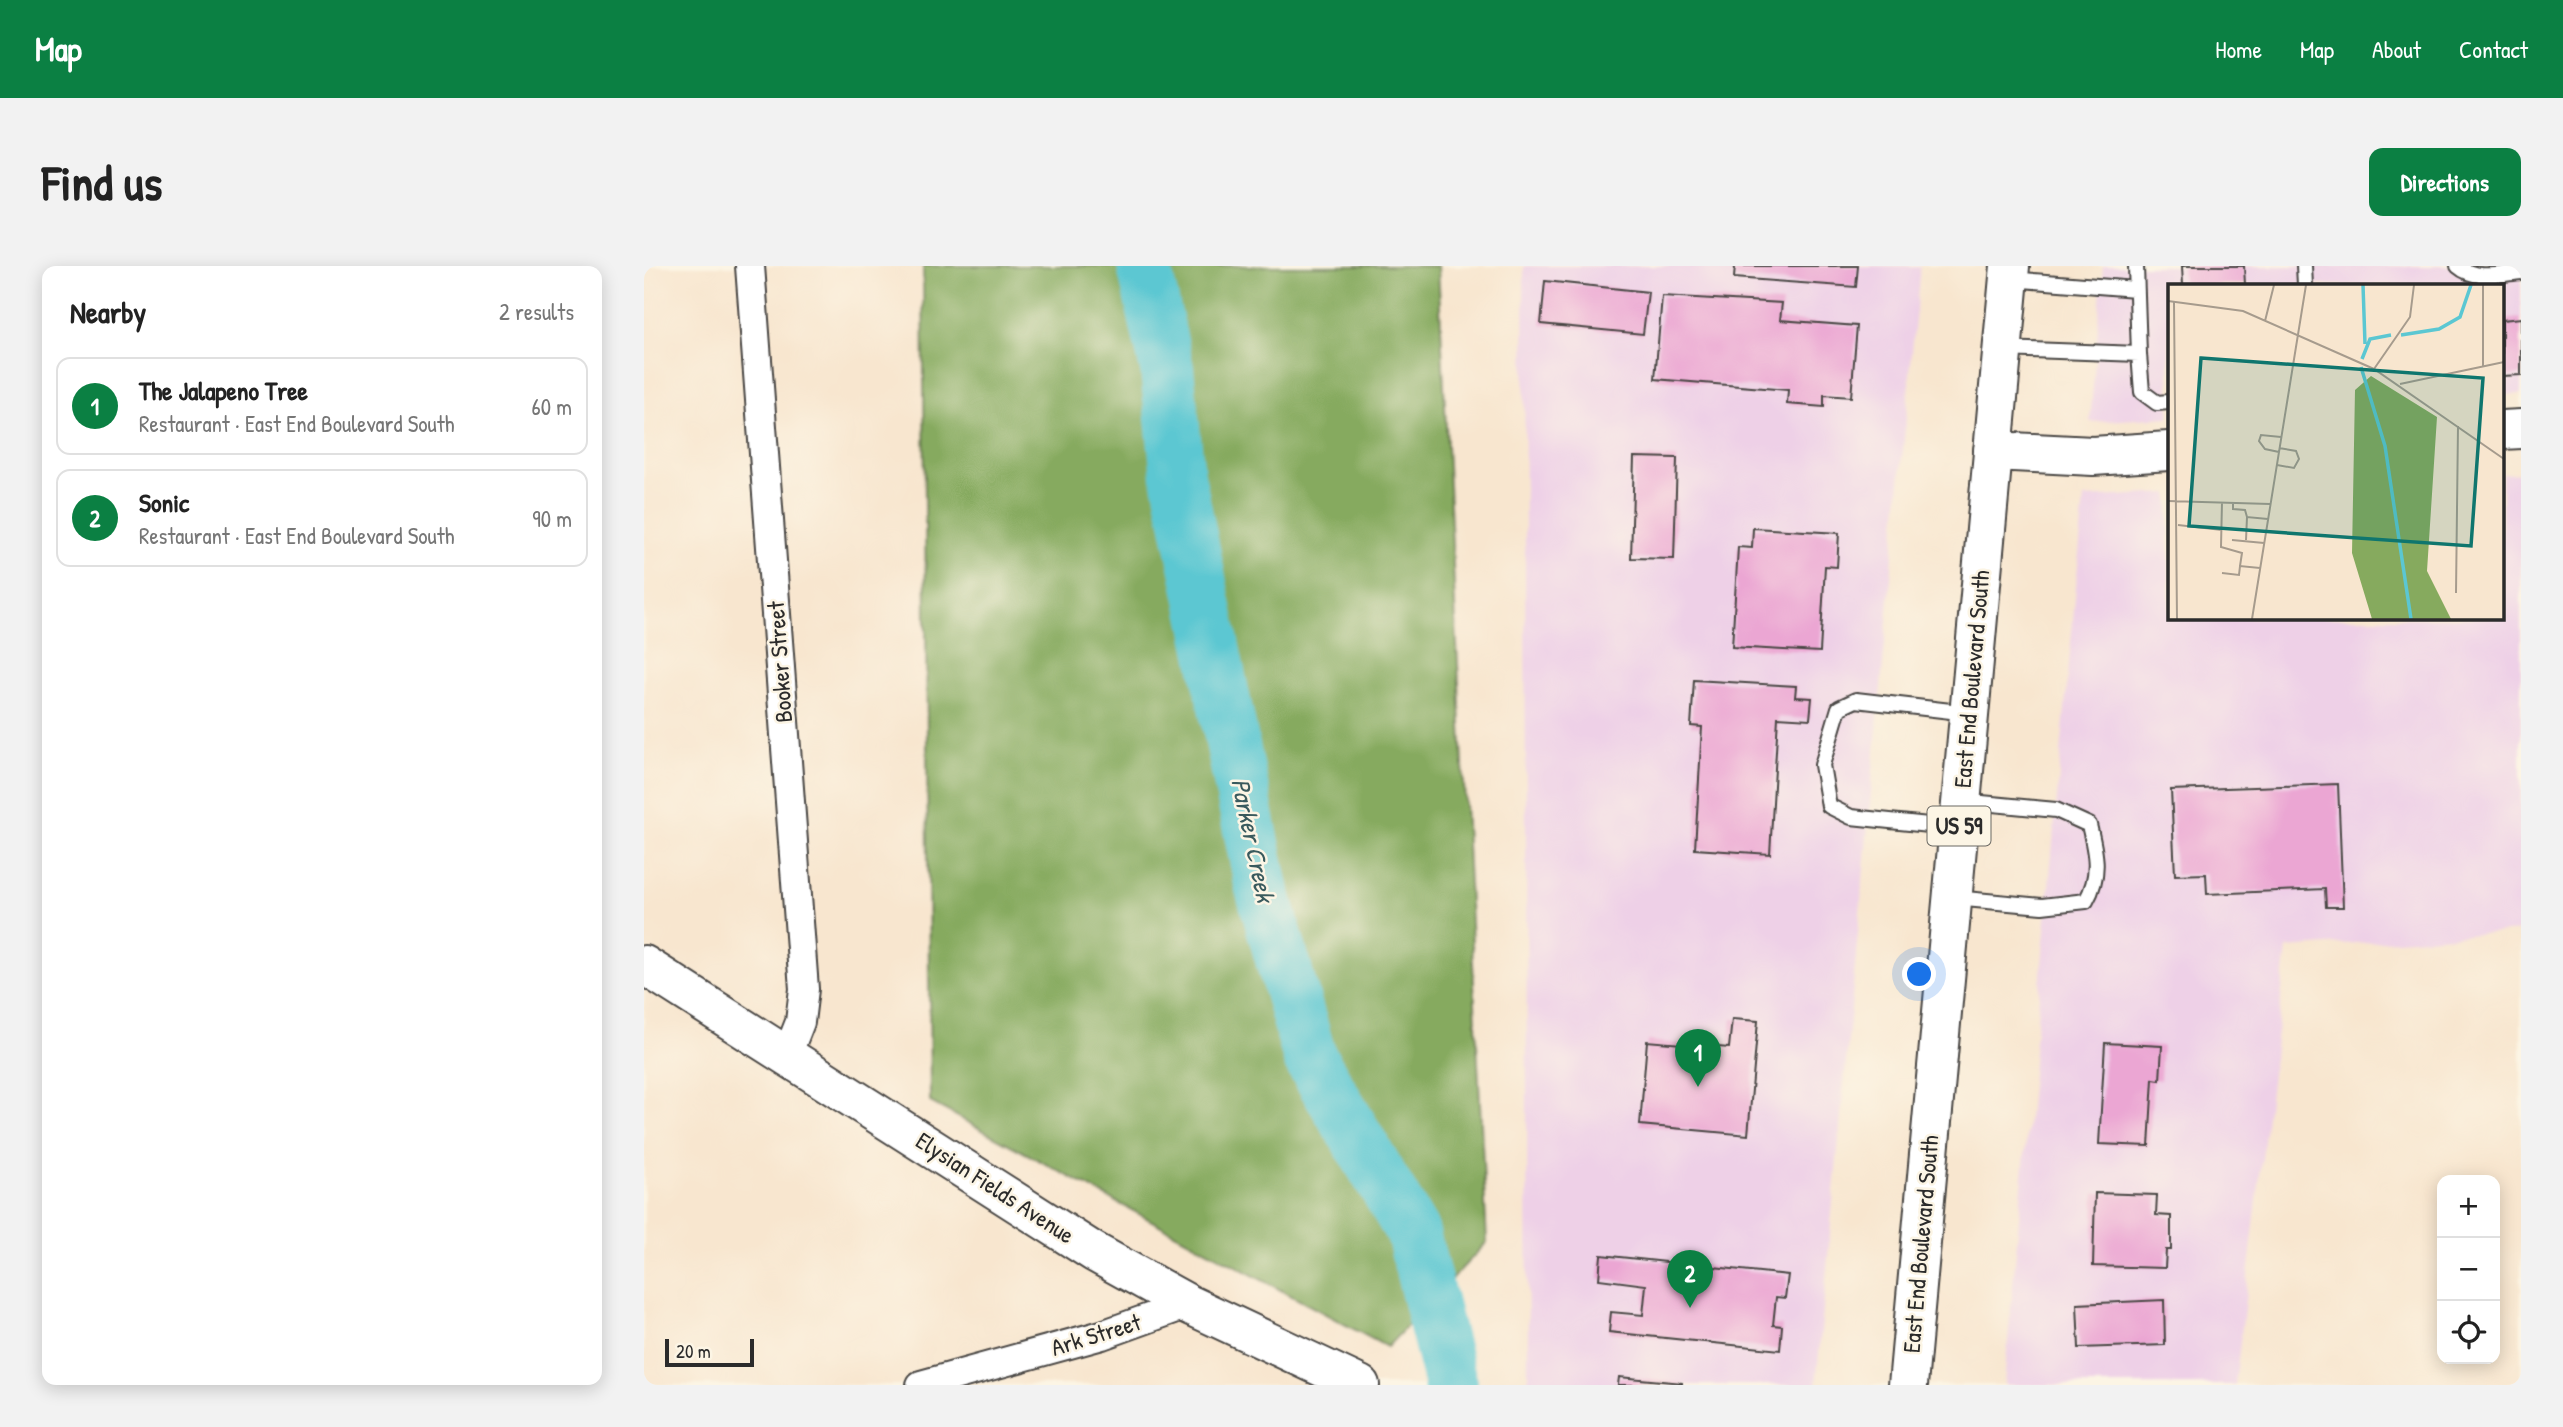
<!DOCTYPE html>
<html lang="en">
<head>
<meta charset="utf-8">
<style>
  body { margin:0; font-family:"Patrick Hand",sans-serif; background:#f2f2f2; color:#222 }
  .controls { position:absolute; right:21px; bottom:21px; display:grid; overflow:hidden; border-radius:14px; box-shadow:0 4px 18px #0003 }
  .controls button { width:63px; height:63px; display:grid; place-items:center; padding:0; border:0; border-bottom:2px solid #e0e0e0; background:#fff; color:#222; font:35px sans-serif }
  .scale { position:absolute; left:21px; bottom:18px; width:89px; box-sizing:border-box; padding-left:7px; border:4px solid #2b2b2b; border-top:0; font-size:19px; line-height:24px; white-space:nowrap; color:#2b2b2b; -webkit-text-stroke:5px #fcf5e5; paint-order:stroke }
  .you { position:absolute; left:1276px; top:709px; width:24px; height:24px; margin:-18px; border:5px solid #fff; border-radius:50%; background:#1a73e8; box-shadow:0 0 0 10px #1a73e833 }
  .badge { display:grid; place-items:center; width:46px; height:46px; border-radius:50%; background:#0b8043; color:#fff; font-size:23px; font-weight:700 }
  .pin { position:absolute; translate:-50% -58px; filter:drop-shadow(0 2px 4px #0008) }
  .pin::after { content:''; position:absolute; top:37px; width:24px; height:21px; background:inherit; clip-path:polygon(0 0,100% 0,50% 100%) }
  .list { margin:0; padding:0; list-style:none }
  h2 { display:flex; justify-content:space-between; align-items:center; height:91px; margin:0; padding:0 28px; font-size:30px }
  h2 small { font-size:23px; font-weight:400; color:#767676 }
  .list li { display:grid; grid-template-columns:46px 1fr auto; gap:21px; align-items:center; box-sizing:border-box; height:98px; margin:0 14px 14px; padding:0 14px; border:2px solid #e0e0e0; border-radius:14px }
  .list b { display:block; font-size:26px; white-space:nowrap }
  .list p { margin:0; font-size:23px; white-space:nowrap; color:#767676 }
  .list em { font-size:23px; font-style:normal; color:#767676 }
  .icon { flex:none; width:38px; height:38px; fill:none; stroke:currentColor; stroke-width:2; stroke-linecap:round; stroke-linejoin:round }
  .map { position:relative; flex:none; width:1877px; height:1119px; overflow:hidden; border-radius:14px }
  header { display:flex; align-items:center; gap:42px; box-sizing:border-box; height:98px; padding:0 35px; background:#0b8043; color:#fff }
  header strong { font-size:33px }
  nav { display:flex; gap:38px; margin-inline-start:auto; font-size:24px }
  .intro { display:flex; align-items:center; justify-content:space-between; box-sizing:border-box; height:168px; padding:0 42px }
  h1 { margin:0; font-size:49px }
  .button { padding:18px 32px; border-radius:14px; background:#0b8043; color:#fff; font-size:24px; font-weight:700 }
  main { display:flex; gap:42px; padding:0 42px }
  aside { flex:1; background:#fff; border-radius:14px; box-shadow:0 4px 18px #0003 }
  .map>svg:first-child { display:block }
  .built { fill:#eed0e7 }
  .forest { fill:#86aa5e; stroke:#586a44; stroke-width:2 }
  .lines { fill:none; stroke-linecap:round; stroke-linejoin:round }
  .river { stroke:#5bc7d2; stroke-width:54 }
  .building { fill:#eba6d3 }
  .lane-casing { stroke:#4a4744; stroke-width:18 }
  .street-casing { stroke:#4a4744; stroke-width:32 }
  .secondary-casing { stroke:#4a4744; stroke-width:42 }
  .highway-casing { stroke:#4a4744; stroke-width:42 }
  .lane { stroke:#fff; stroke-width:14 }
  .street { stroke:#fff; stroke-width:28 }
  .secondary { stroke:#fff; stroke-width:38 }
  .highway { stroke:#fff; stroke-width:38 }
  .labels { text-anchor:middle; stroke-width:5; stroke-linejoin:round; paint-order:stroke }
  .shield { fill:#fcf5e5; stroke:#6a6863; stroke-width:2 }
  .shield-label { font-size:23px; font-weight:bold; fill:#2b2b2b }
  .street-label { font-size:24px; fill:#2b2b2b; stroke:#fcf5e5 }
  .water-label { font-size:26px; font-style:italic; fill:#395a5d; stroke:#fcf5e5 }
  .inset-river { fill:none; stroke:#5bc7d2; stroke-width:3.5 }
  .inset-road { fill:none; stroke:#a69b8d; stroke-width:2 }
  .view { fill:#0f766e; fill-opacity:0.15; stroke:#0f766e; stroke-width:3.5 }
  .inset-edge { fill:none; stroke:#2b2b2b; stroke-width:3.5 }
</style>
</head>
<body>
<header>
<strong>Map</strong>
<nav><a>Home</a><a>Map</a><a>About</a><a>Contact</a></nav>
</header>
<div class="intro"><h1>Find us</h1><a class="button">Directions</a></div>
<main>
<aside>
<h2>Nearby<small>2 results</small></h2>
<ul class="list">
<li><span class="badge">1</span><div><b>The Jalapeno Tree</b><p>Restaurant · East End Boulevard South</p></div><em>60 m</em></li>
<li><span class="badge">2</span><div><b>Sonic</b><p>Restaurant · East End Boulevard South</p></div><em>90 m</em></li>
</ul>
</aside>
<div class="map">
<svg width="1877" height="1119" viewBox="0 0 1877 1119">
  <rect width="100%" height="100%" fill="#fcf5e5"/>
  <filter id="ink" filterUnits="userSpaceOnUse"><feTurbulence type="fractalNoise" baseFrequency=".0143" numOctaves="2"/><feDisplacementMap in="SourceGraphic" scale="14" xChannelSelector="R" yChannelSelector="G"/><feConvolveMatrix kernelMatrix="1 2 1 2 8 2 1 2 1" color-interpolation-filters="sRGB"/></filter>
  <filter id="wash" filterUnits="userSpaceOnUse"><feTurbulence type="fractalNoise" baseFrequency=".00686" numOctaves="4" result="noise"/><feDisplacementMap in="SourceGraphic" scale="28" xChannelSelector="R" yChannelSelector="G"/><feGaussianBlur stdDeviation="1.57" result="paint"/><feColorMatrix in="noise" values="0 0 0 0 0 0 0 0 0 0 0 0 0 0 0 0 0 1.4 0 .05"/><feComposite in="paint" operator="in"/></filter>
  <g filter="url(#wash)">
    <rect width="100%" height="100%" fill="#f8e6cf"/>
    <path class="built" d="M880,0H1276L1172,1119H884Z
      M1459,0H1877V128L1858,129V19H1525V151L1446,156Z
      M1877,207V665L1643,682L1591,1119H1360L1440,232L1525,227V352H1858V208Z"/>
    <path class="forest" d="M279,0H794L843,976L743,1081L286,836Z"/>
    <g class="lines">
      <path class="river" d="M500,0L523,103L534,210L618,622L666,792L769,967L807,1119"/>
    </g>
    <g id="blocks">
      <path class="building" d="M1091,0H1214L1212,21L1090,12Z
        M1538,0H1600L1601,19H1539Z
        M901,15L1004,26L999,68L897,58Z
        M1018,30L1138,37L1136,54L1213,60L1207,131L1180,129V141L1143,138L1144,124L1011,113Z
        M1877,52V109L1858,110V54Z
        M990,191L1033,192L1030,293L987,292Z
        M1109,262L1195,267L1193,301L1181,300L1176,386L1088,381L1094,281L1108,282Z
        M1050,414L1152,420L1151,431L1168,432L1166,453L1134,451L1126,588L1051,583L1058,461L1047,460Z
        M1694,518L1699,641H1682L1681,623L1563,628L1562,608L1531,609L1527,524Z
        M1088,753L1114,755L1104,869L996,859L1003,775L1085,782Z
        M1461,777L1518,780L1516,814L1509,813L1505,880L1455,878Z
        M1451,927L1513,929L1512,949L1527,950V984H1522L1521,1002L1449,1000Z
        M957,989L1144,1009L1141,1032L1132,1031L1129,1059L1138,1060L1136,1084L965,1066L967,1046L999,1049L1002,1019L955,1013Z
        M1520,1034L1521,1079L1435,1082L1433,1038Z
        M975,1111L1038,1117V1119H974Z"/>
    </g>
  </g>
  <g filter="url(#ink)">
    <use href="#blocks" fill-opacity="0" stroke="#4a4744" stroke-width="2"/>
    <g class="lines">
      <defs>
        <path id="lane" d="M1660,0L1661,19
          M1814,0C1831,15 1856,8 1877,6
          M1365,13L1492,23
          M1360,83L1495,88L1492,0
          M1495,88L1498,126L1513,137L1525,136
          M1314,562L1207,551L1185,540L1178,499L1195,442L1212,434L1324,447
          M1310,632L1398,640L1442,635C1457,609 1452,587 1445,559L1412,544L1317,535"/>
        <path id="street" d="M106,0L160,723L156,756L143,789
          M277,1119L458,1069L544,1038"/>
        <path id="secondary" d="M1858,164L1877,163
          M1349,185L1449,190L1525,185
          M0,699L450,986L544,1038L716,1119"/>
        <path id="highway" d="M1264,1119L1366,0"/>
      </defs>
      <use href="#lane" class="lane-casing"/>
      <use href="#street" class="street-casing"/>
      <use href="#secondary" class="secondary-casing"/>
      <use href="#highway" class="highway-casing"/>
      <use href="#lane" class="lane"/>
      <use href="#street" class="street"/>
      <use href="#secondary" class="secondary"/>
      <use href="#highway" class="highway"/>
    </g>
  </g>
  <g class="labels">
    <rect class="shield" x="1283.5" y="540.5" width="63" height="39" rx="5"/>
    <g class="shield-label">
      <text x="1315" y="568">US 59</text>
    </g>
    <g class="street-label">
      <text transform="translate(136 396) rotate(-94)" y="8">Booker Street</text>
      <text transform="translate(1328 413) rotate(-85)" y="8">East End Boulevard South</text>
      <text transform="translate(351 922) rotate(33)" y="8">Elysian Fields Avenue</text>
      <text transform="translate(1277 978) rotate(-85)" y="8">East End Boulevard South</text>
      <text transform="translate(452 1069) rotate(-17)" y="8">Ark Street</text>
    </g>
    <g class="water-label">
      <text transform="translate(609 574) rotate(78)" y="9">Parker Creek</text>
    </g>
  </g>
  <g transform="translate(1524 18)">
    <rect width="336" height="336" fill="#f8e6cf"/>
    <path d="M203,92L269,133L259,287L283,335H204L184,269L187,106Z" fill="#86aa5e"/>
    <path class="inset-river" d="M195,1L197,60M233,51L271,45L292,33L303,1M194,75L202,55L223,51M193,83L217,162L243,335"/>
    <path class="inset-road" d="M315,1V82M0,17L75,27L206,85L336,175M6,18L9,335M97,37L106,1M206,85L242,33L246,1M232,100L336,78M111,168L97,165L91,157L93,151L113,153M109,181L126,184L131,175L128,167L111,164M0,217L102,220M54,218L53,263L74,269L72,282M65,218V225L77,226L79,233M10,241L54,246M64,256L96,259M78,256L79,233L100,235M54,289L71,291L72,282L92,284M288,309L290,142M84,335L138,1"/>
    <path class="view" d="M33,74L315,94L303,262L21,242Z"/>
    <rect width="336" height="336" class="inset-edge"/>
  </g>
</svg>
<div class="controls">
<button>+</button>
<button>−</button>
<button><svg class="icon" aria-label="locate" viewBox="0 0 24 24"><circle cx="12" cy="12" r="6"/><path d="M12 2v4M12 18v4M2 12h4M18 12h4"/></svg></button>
</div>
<div class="scale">20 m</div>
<div class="you"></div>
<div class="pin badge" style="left:1054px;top:821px">1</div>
<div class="pin badge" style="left:1046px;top:1042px">2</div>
</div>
</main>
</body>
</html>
